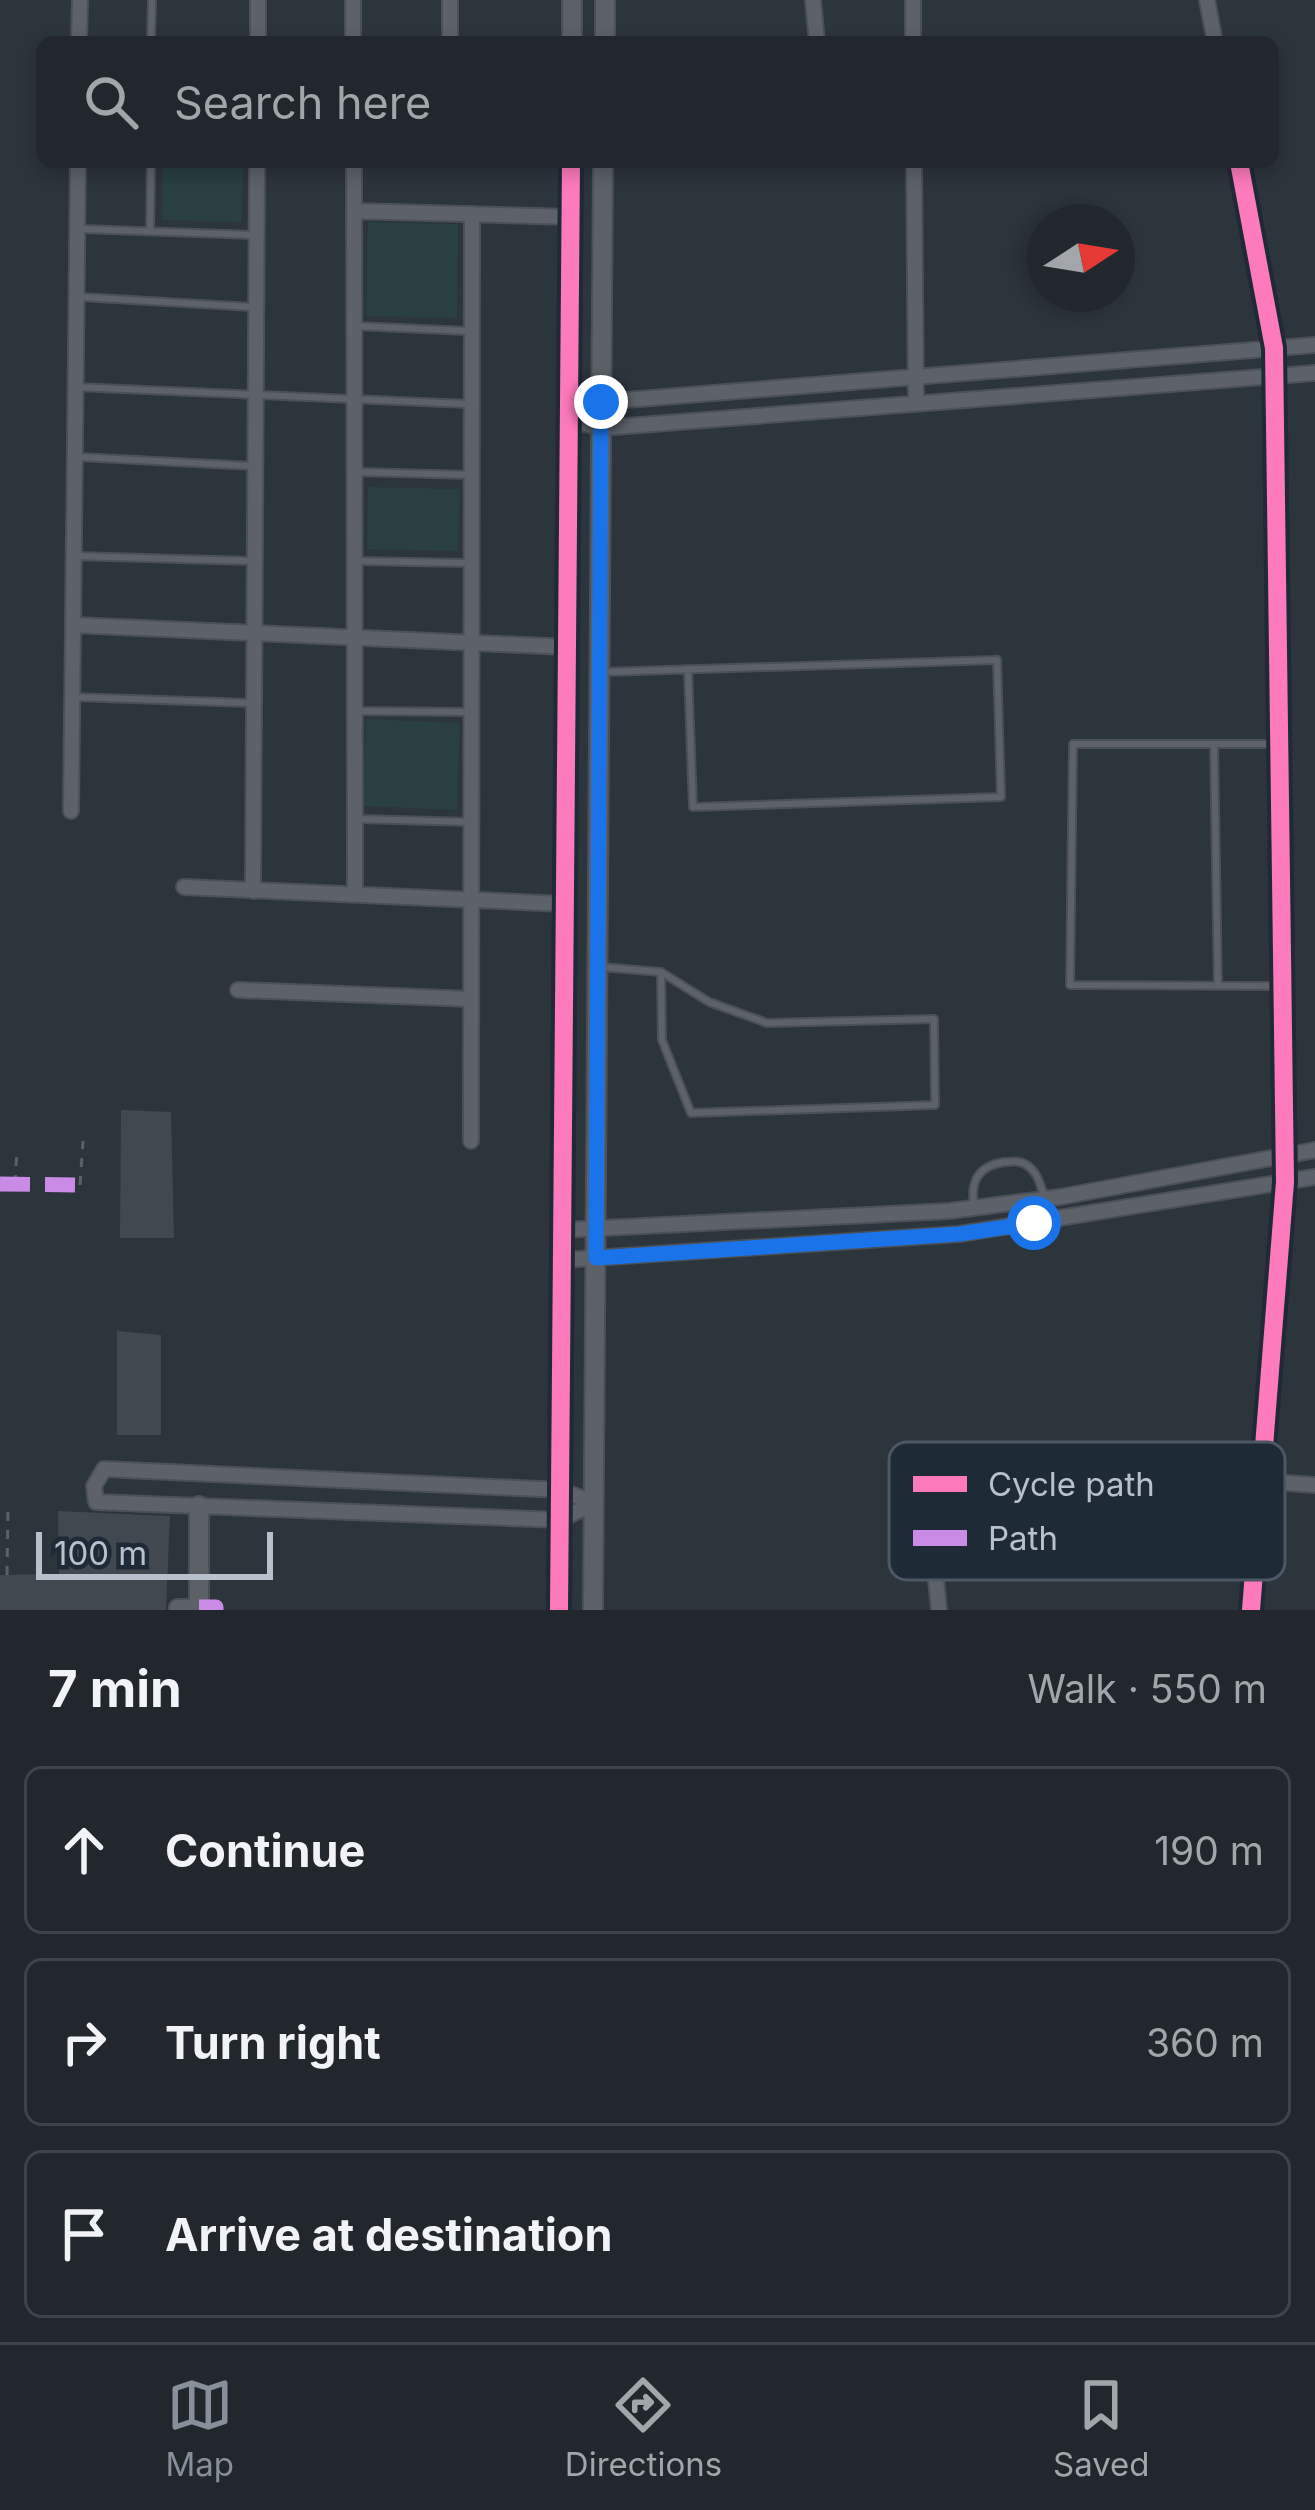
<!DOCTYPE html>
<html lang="en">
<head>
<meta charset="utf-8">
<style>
  body { margin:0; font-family:Inter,sans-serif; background:#292f35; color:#f1f3f6 }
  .compass { position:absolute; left:1027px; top:204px; width:108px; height:108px; border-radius:50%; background:#21272d; box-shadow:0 6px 18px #0003; rotate:78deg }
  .scale { position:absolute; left:36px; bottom:30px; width:237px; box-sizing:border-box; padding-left:12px; border:6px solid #b8c0cc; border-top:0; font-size:33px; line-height:42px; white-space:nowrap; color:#b8c0cc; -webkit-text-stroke:9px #1f2a37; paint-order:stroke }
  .stop { position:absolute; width:36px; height:36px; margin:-27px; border:9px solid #1a73e8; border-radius:50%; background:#fff }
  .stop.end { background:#1a73e8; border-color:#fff; box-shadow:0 3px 12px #0008 }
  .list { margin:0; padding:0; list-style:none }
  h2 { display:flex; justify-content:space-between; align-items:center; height:156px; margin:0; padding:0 48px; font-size:51px }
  h2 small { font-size:39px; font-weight:400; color:#a2a5aa }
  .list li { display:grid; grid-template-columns:78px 1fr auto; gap:36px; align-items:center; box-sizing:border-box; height:168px; margin:0 24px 24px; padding:0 24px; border:3px solid #3e4449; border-radius:18px }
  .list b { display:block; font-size:45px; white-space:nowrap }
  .list em { font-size:39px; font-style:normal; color:#a2a5aa }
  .icon { flex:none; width:66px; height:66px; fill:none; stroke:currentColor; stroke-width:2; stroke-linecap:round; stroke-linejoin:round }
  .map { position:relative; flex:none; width:1315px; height:1610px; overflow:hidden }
  .search { position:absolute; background:#21272d; box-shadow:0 6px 18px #0003; left:36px; right:36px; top:36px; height:132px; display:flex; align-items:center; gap:30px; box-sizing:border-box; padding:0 42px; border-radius:18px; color:#a2a5aa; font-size:45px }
  .sheet { height:732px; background:#21272d }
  nav { display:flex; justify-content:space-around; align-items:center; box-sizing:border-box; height:168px; border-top:3px solid #3e4449; background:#21272d; font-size:33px; color:#a2a5aa }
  nav a { display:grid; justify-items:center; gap:6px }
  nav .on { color:#878f9a }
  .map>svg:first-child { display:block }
  .green { fill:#293f42 }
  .building { fill:#42484f }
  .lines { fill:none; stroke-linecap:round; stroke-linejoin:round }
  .lane-casing { stroke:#4b5056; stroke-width:10 }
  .street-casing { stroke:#4b5056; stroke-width:18 }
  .secondary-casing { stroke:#4b5056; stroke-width:22 }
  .path { stroke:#5b6166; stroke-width:3; stroke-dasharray:9 9; stroke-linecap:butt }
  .lane { stroke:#5d626a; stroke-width:6 }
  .street { stroke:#5d626a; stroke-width:14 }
  .secondary { stroke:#5c6168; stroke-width:18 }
  .quiet { stroke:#ca8be6; stroke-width:15; stroke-dasharray:30 15; stroke-linecap:butt }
  .cycleway-casing { stroke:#1f2a37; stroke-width:26 }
  .cycleway { stroke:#fd7abc; stroke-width:18 }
  .route { stroke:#1a73e8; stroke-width:15 }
  .key { fill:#1f2a37; stroke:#4d5764; stroke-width:3 }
  .key-label { font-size:33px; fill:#b8c0cc }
</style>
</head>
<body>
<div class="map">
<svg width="1315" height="1610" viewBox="0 0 1315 1610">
  <rect width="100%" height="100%" fill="#2c343c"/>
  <path class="green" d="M163,162H243L242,222L162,220Z
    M368,222L458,224L457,318L366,316Z
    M368,487L460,489L458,551L367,549Z
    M366,719L460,723L457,810L363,806Z"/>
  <path class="building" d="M121,1110L171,1112L174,1238H120Z
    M117,1331L161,1335V1435H117Z
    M58,1511L170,1516L166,1610H0V1575L59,1574Z"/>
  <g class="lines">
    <defs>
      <path id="lane" d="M151,42L152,0
        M81,229L254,235
        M150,230L151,162
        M80,297L252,307
        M355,326L468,331
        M76,387L468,404
        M79,457L252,466
        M358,472L471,475
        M75,556L251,561
        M355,561L468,563
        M603,672L997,660L1001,797L693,807L688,669
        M73,697L250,703
        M358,711L471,712
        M1214,744L1218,986
        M358,819L471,822
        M601,967L661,972L709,1002L767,1023L934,1019L935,1105L691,1113L662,1040L661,972
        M1279,986L1070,985L1073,744H1280
        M974,1204C970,1180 980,1165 1005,1162C1013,1162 1019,1160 1025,1164C1038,1171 1041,1187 1045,1199"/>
      <path id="street" d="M450,0V42
        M813,0L817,42
        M913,0V42
        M1207,0L1215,42
        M79,42L80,0
        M258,42V0
        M353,42V0
        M354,162L355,895
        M914,162L916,404
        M1239,162L1274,348L1285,1182L1251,1610
        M354,211L571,217
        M569,420L601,402L1315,345
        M569,420L601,428L1315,373
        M74,625L567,647
        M71,811L78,162
        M184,887L565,904
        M253,891L257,162
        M238,990L471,999
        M471,1141L472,214
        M563,1230L949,1211L1060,1197L1315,1150
        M563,1260L959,1234L1315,1177
        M104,1469L561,1490L594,1503L560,1520L96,1502L94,1486Z
        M1261,1481L1315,1485
        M936,1580L939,1610
        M177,1610V1607H199"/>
      <path id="secondary" d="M572,42V0
        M605,42V0
        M199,1607V1506
        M559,1610L571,162
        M593,1610L603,162"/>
    </defs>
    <use href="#lane" class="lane-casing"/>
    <use href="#street" class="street-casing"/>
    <use href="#secondary" class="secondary-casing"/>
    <path class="path" d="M15,1184L17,1149
      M80,1185L83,1141
      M7,1575L8,1509"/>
    <use href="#lane" class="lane"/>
    <use href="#street" class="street"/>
    <use href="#secondary" class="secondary"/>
    <path class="quiet" d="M0,1184L80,1185
      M199,1607H216V1610"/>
    <defs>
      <path id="cycleway" d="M1239,162L1274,348L1285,1182L1251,1610
        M559,1610L571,162"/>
    </defs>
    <use href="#cycleway" class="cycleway-casing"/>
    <use href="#cycleway" class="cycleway"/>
  </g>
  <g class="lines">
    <path class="route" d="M601,402L596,1258L959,1234L1034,1223"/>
  </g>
  <rect x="889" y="1442" width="396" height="138" rx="18" class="key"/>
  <rect x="913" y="1476" width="54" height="16" fill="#fd7abc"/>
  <rect x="913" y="1530" width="54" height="16" fill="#ca8be6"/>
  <g class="key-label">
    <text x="988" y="1496">Cycle path</text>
    <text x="988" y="1550">Path</text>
  </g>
</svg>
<svg class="compass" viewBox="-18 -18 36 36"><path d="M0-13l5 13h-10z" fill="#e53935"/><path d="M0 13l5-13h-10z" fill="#a2a5aa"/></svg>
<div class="scale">100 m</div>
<div class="stop" style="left:1034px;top:1223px"></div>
<div class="stop end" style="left:601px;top:402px"></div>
<div class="search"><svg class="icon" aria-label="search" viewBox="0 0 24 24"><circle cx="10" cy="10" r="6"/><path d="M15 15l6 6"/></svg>Search here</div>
</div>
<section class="sheet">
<h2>7 min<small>Walk · 550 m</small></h2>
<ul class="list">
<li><svg class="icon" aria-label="ahead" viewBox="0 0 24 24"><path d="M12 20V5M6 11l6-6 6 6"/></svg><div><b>Continue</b></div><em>190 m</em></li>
<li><svg class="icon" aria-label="right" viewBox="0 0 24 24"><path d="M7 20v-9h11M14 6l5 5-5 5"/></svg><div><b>Turn right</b></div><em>360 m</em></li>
<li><svg class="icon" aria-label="arrive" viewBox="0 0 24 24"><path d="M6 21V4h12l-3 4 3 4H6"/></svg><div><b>Arrive at destination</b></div></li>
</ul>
</section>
<nav>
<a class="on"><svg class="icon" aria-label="map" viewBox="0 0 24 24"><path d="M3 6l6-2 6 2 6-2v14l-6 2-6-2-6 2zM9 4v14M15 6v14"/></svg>Map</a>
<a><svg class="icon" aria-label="directions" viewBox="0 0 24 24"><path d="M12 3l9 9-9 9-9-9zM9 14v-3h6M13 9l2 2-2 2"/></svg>Directions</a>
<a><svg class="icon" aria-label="saved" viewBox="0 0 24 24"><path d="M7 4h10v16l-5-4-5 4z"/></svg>Saved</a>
</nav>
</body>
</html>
